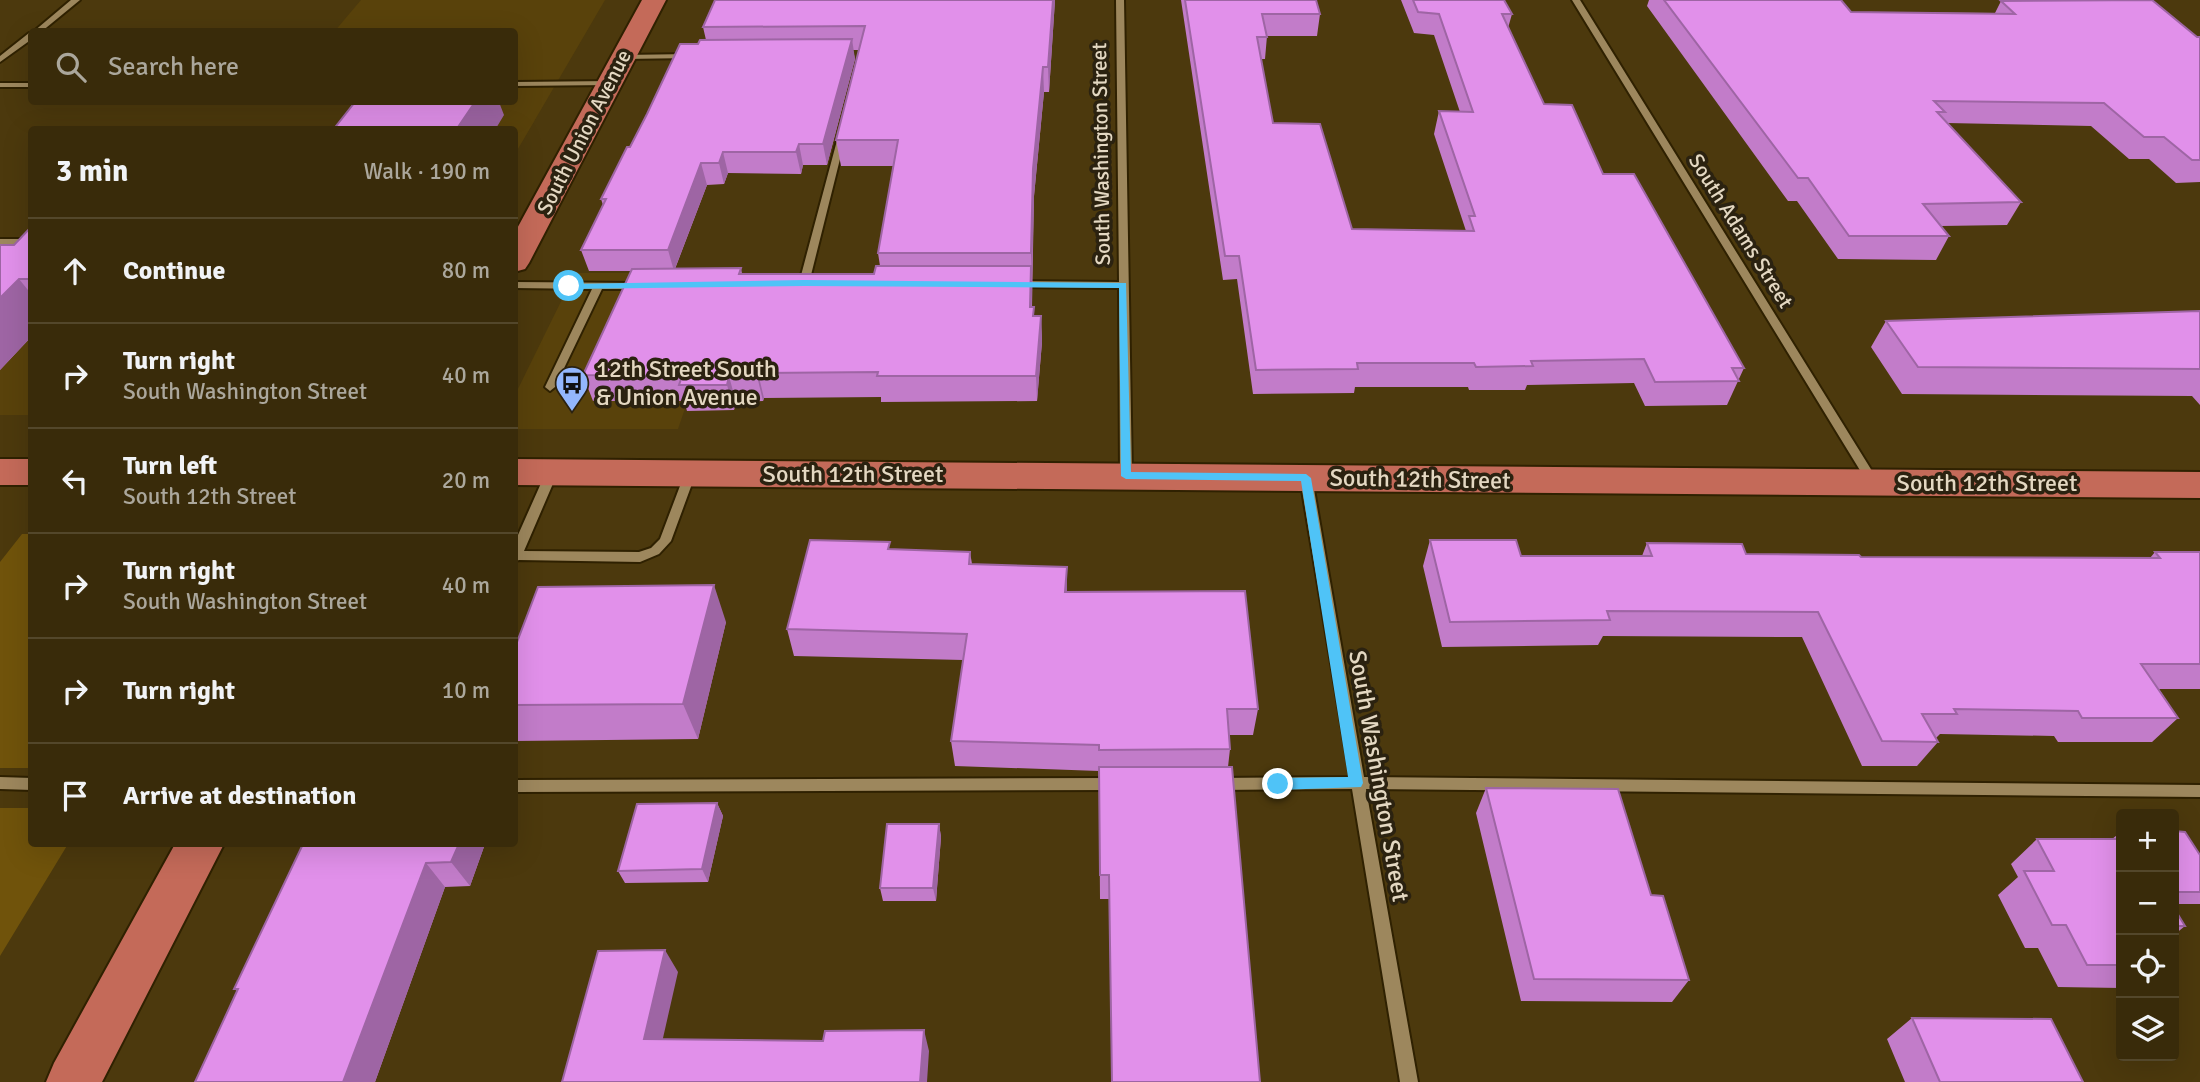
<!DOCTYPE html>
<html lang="en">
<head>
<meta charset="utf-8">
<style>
  body { margin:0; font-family:Signika,sans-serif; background:#443718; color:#f1f3f6 }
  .controls { position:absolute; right:21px; bottom:21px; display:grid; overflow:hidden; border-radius:7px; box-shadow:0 7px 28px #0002 }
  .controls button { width:63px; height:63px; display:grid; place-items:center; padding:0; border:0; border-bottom:2px solid #53472b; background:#392b0a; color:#f1f3f6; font:35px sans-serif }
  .stop { position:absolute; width:21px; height:21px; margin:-16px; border:5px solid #4fc3f7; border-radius:50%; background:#fff }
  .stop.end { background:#4fc3f7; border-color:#fff; box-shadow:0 2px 7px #0008 }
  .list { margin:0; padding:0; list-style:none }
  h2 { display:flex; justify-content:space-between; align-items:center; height:91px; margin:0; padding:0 28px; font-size:30px }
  h2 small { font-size:23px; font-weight:400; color:#aba79c }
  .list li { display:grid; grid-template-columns:46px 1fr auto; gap:21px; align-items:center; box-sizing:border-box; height:105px; padding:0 28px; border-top:2px solid #53472b }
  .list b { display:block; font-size:26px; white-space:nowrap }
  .list p { margin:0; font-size:23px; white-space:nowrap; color:#aba79c }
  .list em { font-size:23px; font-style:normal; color:#aba79c }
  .icon { flex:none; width:38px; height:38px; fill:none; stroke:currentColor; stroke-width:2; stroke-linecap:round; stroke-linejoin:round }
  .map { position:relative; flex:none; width:2200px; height:1082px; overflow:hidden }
  .search { position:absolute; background:#392b0a; box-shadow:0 7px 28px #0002; left:28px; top:28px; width:490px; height:77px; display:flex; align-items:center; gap:18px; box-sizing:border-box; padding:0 24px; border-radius:7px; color:#aba79c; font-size:26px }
  .panel { position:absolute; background:#392b0a; box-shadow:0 7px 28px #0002; left:28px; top:126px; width:490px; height:721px; border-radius:7px }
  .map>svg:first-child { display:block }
  .built { fill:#59420b }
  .green { fill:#70530b }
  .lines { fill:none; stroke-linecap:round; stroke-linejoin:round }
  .minor-casing { stroke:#2f2101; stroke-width:4 }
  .major-casing { stroke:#2f2101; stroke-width:4 }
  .minor { fill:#9d875d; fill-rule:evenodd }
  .major { fill:#c46a59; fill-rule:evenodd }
  .wall { fill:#c27cc9; fill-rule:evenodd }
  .shaded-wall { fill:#9e65a4 }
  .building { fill:#e190ea; stroke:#9e65a4; stroke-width:2 }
  .route { fill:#4fc3f7 }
  .labels { text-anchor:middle; stroke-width:7; stroke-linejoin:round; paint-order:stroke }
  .far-street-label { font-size:21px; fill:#e4d8c2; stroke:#2b2210 }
  .poi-label { font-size:24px; fill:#e4d8c2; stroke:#2b2210; text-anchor:start }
  .street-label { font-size:24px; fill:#e4d8c2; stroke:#2b2210 }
</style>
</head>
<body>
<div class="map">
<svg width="2200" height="1082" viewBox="0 0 2200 1082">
  <rect width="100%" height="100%" fill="#4c390d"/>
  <path class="built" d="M361,0H605L515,154L514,130L355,129L376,102H514V32H334Z
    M0,246H31V415H0Z
    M575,273H731L678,429H515L514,397Z"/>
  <path class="green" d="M22,534H32L31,768H0V562Z
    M0,808H31L32,844H68L0,956Z"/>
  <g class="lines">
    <defs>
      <path id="minor" d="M71,0H80L41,32H33Z
        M1116,0H1124L1132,476L1126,480L1120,476L1119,288L1015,287L1010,284L1015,281L1119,282Z
        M1572,0H1580L1877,479L1879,482L1877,485H1869Z
        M29,33H32V39L0,62V56Z
        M690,54H693V58L623,59L619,57L623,55Z
        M613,81L614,83L610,85L514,86V82Z
        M0,83H32V87H0Z
        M839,133L846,135L809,283L804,286L799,283Z
        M0,239H32V245H0Z
        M514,282L640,283L645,286L640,289H602L555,387L550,391L545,387L592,289L514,288Z
        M552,468L558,472L524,551L639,552L651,548L660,539L686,470H694L696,473L671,541L659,554L640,562L519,560L514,562V544L546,472Z
        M1306,474L1312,478L1364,777L2200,785V797L1366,789L1418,1082H1400L1352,789L1217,790L1212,788L1210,784L1212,780L1217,778L1350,777L1300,478Z
        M0,777L32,778V790L0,789Z
        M1115,778L1120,780L1122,784L1120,788L1115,790L514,792V780Z"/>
      <path id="major" d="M642,0H666L529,263L525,269L514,272V234Z
        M0,459H32V485H0Z
        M514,459L2200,472V498L514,485Z
        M175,844H224L102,1082H46L54,1063Z"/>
    </defs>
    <use href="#minor" class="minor-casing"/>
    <use href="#major" class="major-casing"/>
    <use href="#minor" class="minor"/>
    <use href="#major" class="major"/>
  </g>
  <path class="wall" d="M1055,0L1049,92H1044L1034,196L1032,307H1034V316H1041L1042,342L1037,401L881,402V397L764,398L763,401L736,402L734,410L687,411L684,401H593L583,375L631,271H589L581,250L603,205L601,199L630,147L698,44L706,40L703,27ZM853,50H859L836,140L841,166H893L878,253L880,266L874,274H742L741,268L675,269L707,185L724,184L728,173L801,174L803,165H827L855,59Z
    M1181,0H1316L1320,14L1317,36H1267L1265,59H1261L1273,123L1352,229L1466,231L1434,134L1439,111L1460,112L1434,35L1414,33L1401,0H1504L1512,14L1508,28L1544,104L1603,174L1744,368L1727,405L1645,406L1634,383L1527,385L1525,390H1469L1468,387H1355L1354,393L1253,394L1237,279L1223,280Z
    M1649,0H1841L1851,12L1995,13L2001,1H2004L2003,0H2152L2197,37H2200V182L2176,183L2149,159H2129L2091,126L1947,123L2021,202L2007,225L1941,226L1949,236L1936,260L1838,259L1797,201H1788L1647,6Z
    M32,226V336L0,370L14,245Z
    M2200,311V405L2192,396L1902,394L1871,347L1886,321Z
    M1430,540L1521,556H1642L1647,543L1746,554L1861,557L2150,558L2155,552H2200V689H2159L2178,718L2152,742H2058L2054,736L1940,734L1936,738L1938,742L1917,766H1862L1802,637L1603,636L1598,645L1442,647L1423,566Z
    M891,549L970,552L972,564L1067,592L1258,709L1253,735H1229L1230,749L1228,767L1260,1082H1112L1109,899H1100L1099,771L955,766L951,741L963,660L794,656L787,629Z
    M726,622L698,739L515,741L514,650Z
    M1486,788L1651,895L1689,980L1672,1002L1521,1001L1476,813Z
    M717,803L723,816L708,882L625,883L618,871Z
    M939,824L941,837L936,901H883L880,888Z
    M2174,831L2200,855V904H2174Z
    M2121,832V988L2058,987L2038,948H2025L1998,895L2018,877L2011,864L2037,839H2112Z
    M303,844H485L470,886L445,887L375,1082H195L237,991L234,989Z
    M2174,908L2185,926L2174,935Z
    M1912,1018L2083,1082H1905L1887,1039Z"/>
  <path class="shaded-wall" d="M1053,0H1055L1049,92L1048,67Z
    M852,39L855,59L827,165L823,144Z
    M1043,67L1044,92L1034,196L1032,279L1031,253L1033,169Z
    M475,102H499L504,115L495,130H456Z
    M799,144L803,165L801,174L796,152Z
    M723,152L728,173L724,184L719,163Z
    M701,163L707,185L674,271L668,250Z
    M1031,266L1032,291L1031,332L1030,307Z
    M19,279L32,295V336L0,370V298Z
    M1041,316L1042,342L1037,401L1036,376Z
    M758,373L764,398L763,401L757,376Z
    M729,376L736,402L734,410L727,385Z
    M1067,567V593L1065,592Z
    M714,585L726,622L698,739L683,704Z
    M717,803L723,816L708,882L702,869Z
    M939,824L941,837L936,901L933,888Z
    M459,844H485L470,886L451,862Z
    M426,863L445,887L375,1082H343Z
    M665,950L678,972L658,1060L644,1039Z
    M924,1030L929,1051L927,1082H920Z"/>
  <path class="building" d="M715,0H1053L1048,67H1043L1033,169L1031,253H878L898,140H836L865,26L703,27Z
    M1185,0H1316L1320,14H1262L1267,37H1257L1273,123L1320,124L1352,229L1474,231L1469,216H1475L1439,111L1473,112L1439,14L1418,12L1413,0H1504L1512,14H1502L1544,104L1572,105L1603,174H1634L1744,368H1732L1739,381L1655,382L1644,359L1531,361L1533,366L1476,367L1474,363H1357L1358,369L1256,370L1239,256H1225Z
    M1664,0H1841L1851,12L2015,14L2001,1L2152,0L2197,37H2200V160H2192L2164,137H2144L2104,103L1934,101L1945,112H1937L2021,202L1923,204L1949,236H1849L1808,178H1798Z
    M852,39L823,144H799L796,152H723L719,163H701L668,250H581L606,199H601L627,147H630L647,114L680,44H698L700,40Z
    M355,102H475L456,130H333Z
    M32,226V279H19L0,298V245H14Z
    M876,266H1031L1030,307H1034L1033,316H1041L1036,376H877L878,372L758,373L757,376H729L727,385H679L682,376L583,375L632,269L741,268L739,274H874Z
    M2200,311V369L1918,367L1886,321Z
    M810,540L890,542L888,549L970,552L969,564L1067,567L1065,592L1245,591L1258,709H1227L1230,749L1099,750V745L951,741L967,634L787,629Z
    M1430,540H1516L1521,556H1652L1647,543L1742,544L1746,554L1859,555L1861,557L2160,558L2155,552H2200V664H2141L2178,718H2082L2078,711L1954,709L1957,714H1922L1938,742L1882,741L1818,612L1607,611L1610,620L1450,622Z
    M714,585L683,704L514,705V650L538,587Z
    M1099,767H1232L1260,1082H1112L1109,875H1100Z
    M1486,788L1618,789L1651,895L1663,896L1689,980L1534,979Z
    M717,803L702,869L618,871L637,804Z
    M887,824H939L933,888H880Z
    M2174,831L2185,832L2200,855V892H2174Z
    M2037,839H2121V965H2087L2066,925H2052L2024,871H2054Z
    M303,844H459L451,862L426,863L343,1082H195L238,989H234Z
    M2174,908L2185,926H2174Z
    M665,950L644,1039L823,1041L825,1031L924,1030L920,1082H562L598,951Z
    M1912,1018L2051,1019L2083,1082H1940Z"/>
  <path class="route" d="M804,280L1126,283L1131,472L1306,474L1311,478L1363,783L1361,787L1278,790L1271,784L1278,778L1348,777L1301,481L1126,479L1121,476L1119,288L804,286L569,289L564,286L569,284Z"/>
  <defs>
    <symbol id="bus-pin" viewBox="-11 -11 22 30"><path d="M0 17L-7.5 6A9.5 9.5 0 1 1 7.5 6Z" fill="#93b7fd" stroke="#2b2210"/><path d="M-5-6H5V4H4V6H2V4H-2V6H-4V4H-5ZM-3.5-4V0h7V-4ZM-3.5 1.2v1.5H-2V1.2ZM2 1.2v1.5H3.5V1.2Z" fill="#111"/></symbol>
  </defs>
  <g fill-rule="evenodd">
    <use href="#bus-pin" x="553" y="364" width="38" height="52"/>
  </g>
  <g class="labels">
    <g class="far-street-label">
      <text transform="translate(584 132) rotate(-63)" y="7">South Union Avenue</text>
      <text transform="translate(1101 154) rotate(-91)" y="7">South Washington Street</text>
      <text transform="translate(1741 231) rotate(58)" y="7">South Adams Street</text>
    </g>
    <g class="poi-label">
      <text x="596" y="377">12th Street South<tspan x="596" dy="28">&amp; Union Avenue</tspan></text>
    </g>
    <g class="street-label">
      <text x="853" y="482">South 12th Street</text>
      <text transform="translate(1420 479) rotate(1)" y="8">South 12th Street</text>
      <text x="1987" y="491">South 12th Street</text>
      <text transform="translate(1379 776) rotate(80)" y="8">South Washington Street</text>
    </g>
  </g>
</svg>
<div class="controls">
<button>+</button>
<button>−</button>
<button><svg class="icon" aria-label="locate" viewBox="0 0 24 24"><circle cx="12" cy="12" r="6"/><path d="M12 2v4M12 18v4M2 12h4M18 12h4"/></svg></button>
<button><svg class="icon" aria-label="layers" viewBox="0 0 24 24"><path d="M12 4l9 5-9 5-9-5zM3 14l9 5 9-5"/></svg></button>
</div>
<div class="stop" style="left:569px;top:286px"></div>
<div class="stop end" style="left:1278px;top:784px"></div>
<div class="search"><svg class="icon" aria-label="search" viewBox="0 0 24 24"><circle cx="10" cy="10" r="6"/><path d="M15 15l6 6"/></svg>Search here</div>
<section class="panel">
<h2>3 min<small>Walk · 190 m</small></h2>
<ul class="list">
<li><svg class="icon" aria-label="ahead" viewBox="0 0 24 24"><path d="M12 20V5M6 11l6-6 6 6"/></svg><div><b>Continue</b></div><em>80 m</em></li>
<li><svg class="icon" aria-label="right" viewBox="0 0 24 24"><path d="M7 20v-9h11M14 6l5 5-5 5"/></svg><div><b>Turn right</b><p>South Washington Street</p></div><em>40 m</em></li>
<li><svg class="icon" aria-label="left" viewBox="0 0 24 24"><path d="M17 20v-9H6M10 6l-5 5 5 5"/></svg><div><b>Turn left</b><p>South 12th Street</p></div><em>20 m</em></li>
<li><svg class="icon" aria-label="right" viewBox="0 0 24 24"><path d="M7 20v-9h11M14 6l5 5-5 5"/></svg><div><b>Turn right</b><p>South Washington Street</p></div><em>40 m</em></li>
<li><svg class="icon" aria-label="right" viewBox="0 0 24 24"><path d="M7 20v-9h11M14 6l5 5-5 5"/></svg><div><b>Turn right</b></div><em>10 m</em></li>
<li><svg class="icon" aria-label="arrive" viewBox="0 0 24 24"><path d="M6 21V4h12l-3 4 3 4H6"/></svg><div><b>Arrive at destination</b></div></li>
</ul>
</section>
</div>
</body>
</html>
